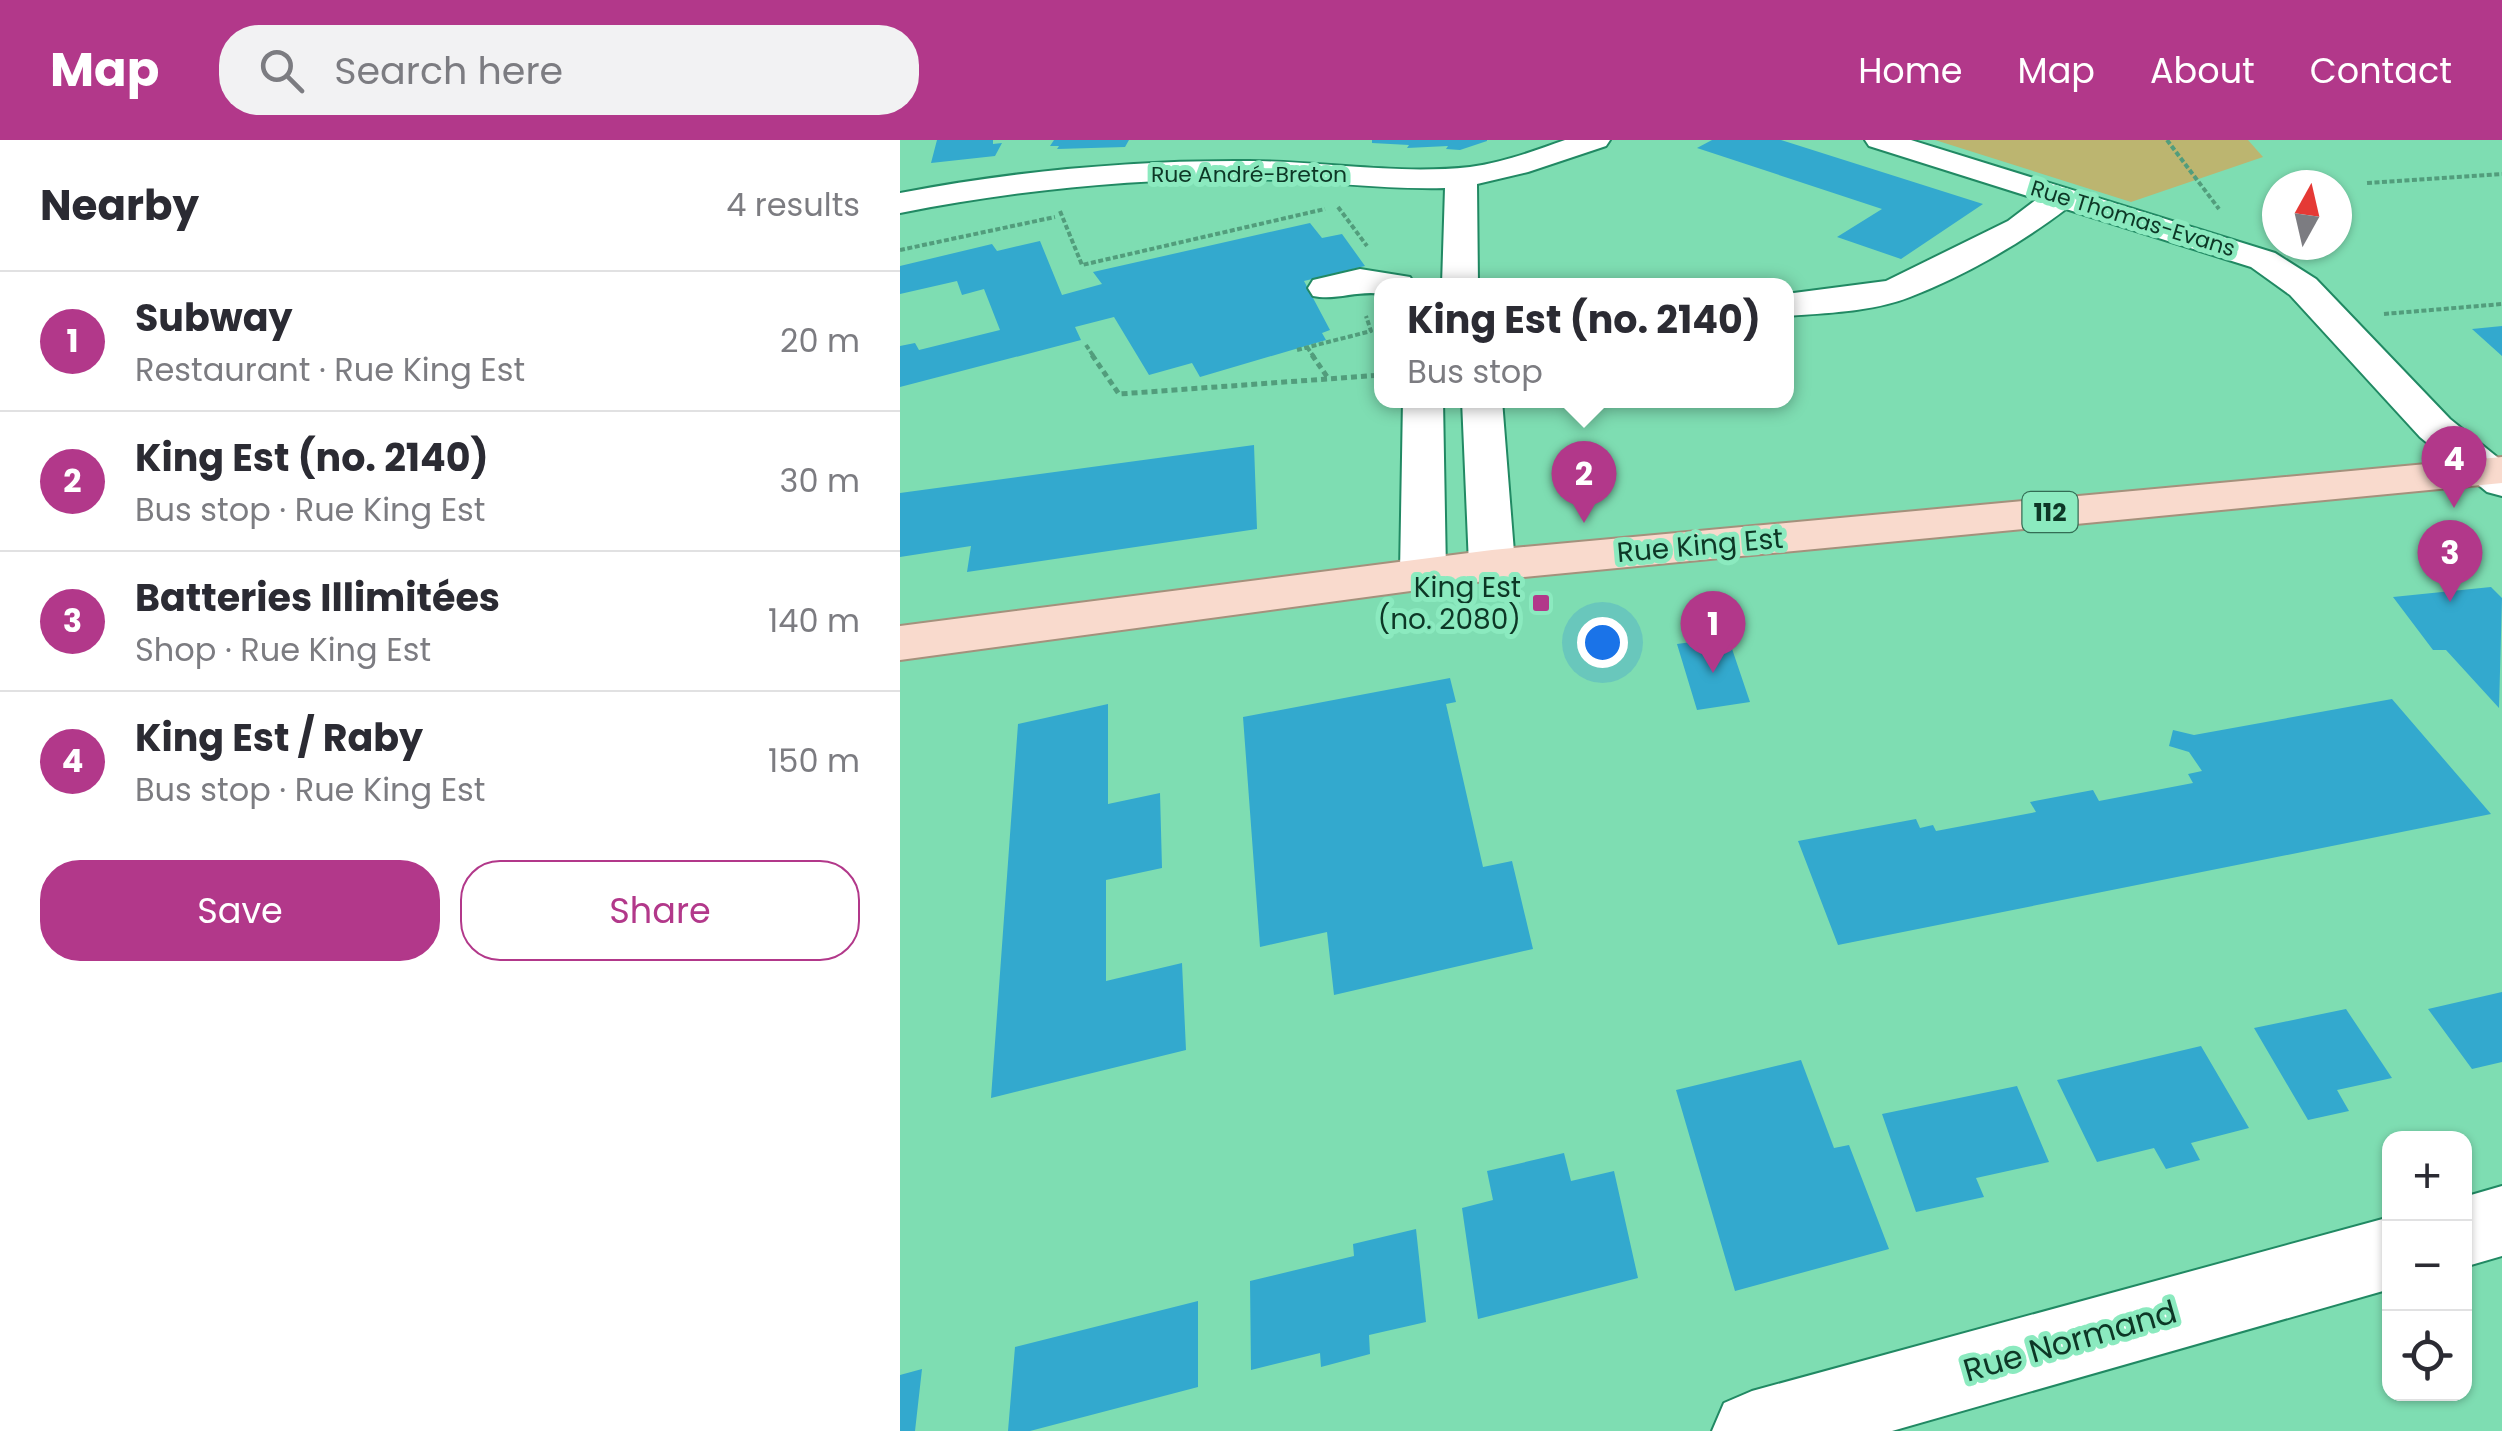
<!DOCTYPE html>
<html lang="en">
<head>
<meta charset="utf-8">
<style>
  body { margin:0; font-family:Poppins,sans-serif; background:#f2f2f3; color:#2b2b33 }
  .controls { position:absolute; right:30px; bottom:30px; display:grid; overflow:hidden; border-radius:20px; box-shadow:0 2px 8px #0004 }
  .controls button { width:90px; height:90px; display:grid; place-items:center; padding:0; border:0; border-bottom:2px solid #e1e1e2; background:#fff; color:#2b2b33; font:50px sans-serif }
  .compass { position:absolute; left:1362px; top:30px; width:90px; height:90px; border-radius:50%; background:#fff; box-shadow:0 2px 8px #0004; rotate:8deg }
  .you { position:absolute; left:702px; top:502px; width:35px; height:35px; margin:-25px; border:8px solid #fff; border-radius:50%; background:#1a73e8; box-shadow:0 0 0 15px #1a73e833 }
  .badge { display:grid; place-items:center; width:65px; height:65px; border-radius:50%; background:#b2388a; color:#fff; font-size:32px; font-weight:700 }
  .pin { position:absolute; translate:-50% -82px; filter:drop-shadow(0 2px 5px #0008) }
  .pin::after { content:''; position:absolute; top:52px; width:35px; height:30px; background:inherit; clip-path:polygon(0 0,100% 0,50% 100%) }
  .popup { position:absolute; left:474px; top:138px; width:420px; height:130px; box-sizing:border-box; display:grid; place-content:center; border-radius:20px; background:#fff; filter:drop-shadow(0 2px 8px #0005); font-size:32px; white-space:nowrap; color:#7c7c81 }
  .popup b { font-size:38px; color:#2b2b33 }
  .popup::after { content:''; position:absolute; left:50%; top:100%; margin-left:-20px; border:20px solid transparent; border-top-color:#fff }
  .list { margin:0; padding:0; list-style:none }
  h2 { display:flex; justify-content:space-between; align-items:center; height:130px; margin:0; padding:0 40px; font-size:42px }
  h2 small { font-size:32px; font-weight:400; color:#7c7c81 }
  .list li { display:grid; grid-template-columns:65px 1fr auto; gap:30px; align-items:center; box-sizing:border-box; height:140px; padding:0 40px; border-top:2px solid #e1e1e2 }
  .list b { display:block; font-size:38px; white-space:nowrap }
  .list p { margin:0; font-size:32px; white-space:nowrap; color:#7c7c81 }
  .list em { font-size:32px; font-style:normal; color:#7c7c81 }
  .actions { display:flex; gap:20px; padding:30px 40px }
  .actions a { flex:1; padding:22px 0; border:2px solid #b2388a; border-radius:40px; text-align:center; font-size:35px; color:#b2388a }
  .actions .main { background:#b2388a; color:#fff }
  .icon { flex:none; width:55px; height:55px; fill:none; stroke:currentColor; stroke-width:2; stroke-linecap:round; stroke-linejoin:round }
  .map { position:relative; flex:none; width:1602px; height:1291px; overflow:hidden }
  header { display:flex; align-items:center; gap:60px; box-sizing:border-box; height:140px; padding:0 50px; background:#b2388a; color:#fff }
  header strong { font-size:48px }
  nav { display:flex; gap:55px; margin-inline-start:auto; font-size:35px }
  .search { width:700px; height:90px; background:#f2f2f3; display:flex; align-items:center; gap:25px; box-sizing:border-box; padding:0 35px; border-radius:40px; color:#7c7c81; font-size:38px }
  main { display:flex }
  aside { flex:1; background:#fff }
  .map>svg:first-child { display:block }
  .green { fill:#bcb570 }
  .building { fill:#33a9ce }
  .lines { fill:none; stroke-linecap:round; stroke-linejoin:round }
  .minor-casing { stroke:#218963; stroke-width:4 }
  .major-casing { stroke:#a4917c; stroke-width:4 }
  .path-far1 { stroke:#529d7c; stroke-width:4; stroke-dasharray:5 2.5; stroke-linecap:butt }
  .path { stroke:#529d7c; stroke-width:5; stroke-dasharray:6 4; stroke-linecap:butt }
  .minor { fill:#fff; fill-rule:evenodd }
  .major { fill:#f9dacd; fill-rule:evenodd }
  .poi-dot { fill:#b2388a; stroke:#8beabf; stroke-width:4 }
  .labels { text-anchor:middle; stroke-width:10; stroke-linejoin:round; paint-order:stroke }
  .far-street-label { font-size:22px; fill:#0d3726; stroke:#8beabf }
  .shield { fill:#8beabf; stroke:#336d54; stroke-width:2.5 }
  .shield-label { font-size:25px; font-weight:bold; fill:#0d3726 }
  .street-label { font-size:28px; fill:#0d3726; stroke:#8beabf }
  .poi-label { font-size:28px; fill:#0d3726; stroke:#8beabf; text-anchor:end }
  .near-street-label { font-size:32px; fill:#0d3726; stroke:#8beabf }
</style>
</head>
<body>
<header>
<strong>Map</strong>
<div class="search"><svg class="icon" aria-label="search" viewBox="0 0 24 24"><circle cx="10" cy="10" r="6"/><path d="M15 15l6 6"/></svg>Search here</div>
<nav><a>Home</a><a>Map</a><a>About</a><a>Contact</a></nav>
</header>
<main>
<aside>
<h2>Nearby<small>4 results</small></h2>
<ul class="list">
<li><span class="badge">1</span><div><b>Subway</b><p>Restaurant · Rue King Est</p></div><em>20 m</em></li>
<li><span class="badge">2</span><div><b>King Est (no. 2140)</b><p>Bus stop · Rue King Est</p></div><em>30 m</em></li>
<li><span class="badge">3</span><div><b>Batteries Illimitées</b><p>Shop · Rue King Est</p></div><em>140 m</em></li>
<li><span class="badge">4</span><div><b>King Est / Raby</b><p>Bus stop · Rue King Est</p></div><em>150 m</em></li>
</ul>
<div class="actions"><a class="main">Save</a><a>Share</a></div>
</aside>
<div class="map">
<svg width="1602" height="1291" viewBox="0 0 1602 1291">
  <rect width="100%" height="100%" fill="#7eddb2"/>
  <path class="green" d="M1035,0H1348L1363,17L1231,62Z"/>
  <path class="building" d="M37,0H93V4L102,3L95,16L31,23Z
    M154,0H229L225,7L157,9L159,6H150Z
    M472,0H587V1L560,10L546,9L548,6L507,8L509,5L472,3Z
    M812,0H881L1083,64L1001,119L937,97L982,69L797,8Z
    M410,83L422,98L442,94L465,126L404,141L430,190L422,193L426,200L300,237L292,223L249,235L214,177L175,187L181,200L0,247V206L15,203L19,210L100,190L84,149L62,155L57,141L0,154V126L92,104L97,111L140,101L162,155L202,144L193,132Z
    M1602,186V216L1572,189Z
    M354,305L357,389L67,432L71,406L0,417V353Z
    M1591,447L1602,458L1599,568L1546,510H1533L1493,457Z
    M828,497L850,562L797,570L777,504Z
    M550,538L556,562L546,564L583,727L612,721L633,809L434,855L427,792L360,807L343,577Z
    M1492,559L1591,674L938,805L898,701L1016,679L1020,688L1033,685L1036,691L1136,672L1130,662L1193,650L1199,661L1293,643L1288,634L1302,631L1289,612L1269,606L1273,590L1294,595Z
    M208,564V664L260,653L262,728L206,740V841L282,823L286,910L91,958L118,584Z
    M1602,852V922L1572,929L1528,869Z
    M1446,869L1492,938L1437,950L1449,971L1408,980L1354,888Z
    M1301,906L1349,988L1291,1003L1300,1020L1266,1029L1254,1008L1197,1022L1157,940Z
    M901,920L934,1008L949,1005L989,1109L835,1151L776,950Z
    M1117,946L1149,1022L1076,1038L1084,1057L1016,1072L982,974Z
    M664,1013L671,1041L714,1031L738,1138L578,1179L562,1068L593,1060L587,1031Z
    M516,1089L526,1182L469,1195L470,1214L421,1227L420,1213L351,1230L350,1141L454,1116L453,1104Z
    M298,1161V1247L130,1291H108L115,1207Z
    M22,1229L15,1291H0V1235Z"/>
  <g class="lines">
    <defs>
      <path id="minor" d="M665,0H710L706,6L628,32L577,44L578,145H542L545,48C481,50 417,40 352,39C234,38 116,50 0,73V53C115,31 232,20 349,21C422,21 496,35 570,27C602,23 634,11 665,0Z
        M965,0H1011L1375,113L1416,139L1550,279L1602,321V356L1587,352L1520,297L1390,155L1351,127L1166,69C1120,104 1064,136 1010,157C972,172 926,173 886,176V154L986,141L1108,81L1137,59L969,6Z
        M460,129L510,137L515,145H482V154C458,150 436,161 413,156L408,148L413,140Z
        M503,260H543L546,433L540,443L523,448L506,443L500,433Z
        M562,260H602L615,425L608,435L592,440L576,435L569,425Z
        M1602,1046V1116L1564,1127V1057Z
        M1490,1077V1149L992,1291H812L824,1263L852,1251Z"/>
      <path id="major" d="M1602,317V343L592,440L0,520V486L592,410Z"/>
    </defs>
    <use href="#minor" class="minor-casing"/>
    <use href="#major" class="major-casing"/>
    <path class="path-far1" d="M1267,0L1319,69
      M1467,43L1602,34
      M438,67L467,106
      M160,71L182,125L425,69
      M0,110L155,77
      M1484,174L1602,164
      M186,205L194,217
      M407,207L414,217
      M397,210L471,191L466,176"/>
    <path class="path" d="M192,215L219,254L482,235
      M412,215L428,238"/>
    <use href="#minor" class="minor"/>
    <use href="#major" class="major"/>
  </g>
  <rect class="poi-dot" x="631" y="453" width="20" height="20" rx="5"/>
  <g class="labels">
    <g class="far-street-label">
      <text x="349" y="42">Rue André-Breton</text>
      <text transform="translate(1233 78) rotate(17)" y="8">Rue Thomas-Evans</text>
    </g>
    <rect class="shield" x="1122.5" y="352" width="55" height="40" rx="8"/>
    <g class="shield-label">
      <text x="1150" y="381">112</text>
    </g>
    <g class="street-label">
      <text transform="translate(800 405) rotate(-5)" y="10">Rue King Est</text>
    </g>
    <g class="poi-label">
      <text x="621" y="457">King Est<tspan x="621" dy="32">(no. 2080)</tspan></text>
    </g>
    <g class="near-street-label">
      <text transform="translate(1170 1201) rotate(-16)" y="11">Rue Normand</text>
    </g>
  </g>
</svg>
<div class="controls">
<button>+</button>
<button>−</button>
<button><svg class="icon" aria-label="locate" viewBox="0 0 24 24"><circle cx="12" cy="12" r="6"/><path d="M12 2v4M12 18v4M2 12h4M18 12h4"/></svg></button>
</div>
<svg class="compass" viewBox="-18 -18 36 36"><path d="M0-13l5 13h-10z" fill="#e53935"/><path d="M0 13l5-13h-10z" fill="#7c7c81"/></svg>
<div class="you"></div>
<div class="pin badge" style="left:813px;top:533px">1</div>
<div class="pin badge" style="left:684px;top:383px">2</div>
<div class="popup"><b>King Est (no. 2140)</b>Bus stop</div>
<div class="pin badge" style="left:1550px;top:462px">3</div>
<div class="pin badge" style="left:1554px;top:368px">4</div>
</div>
</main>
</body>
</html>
